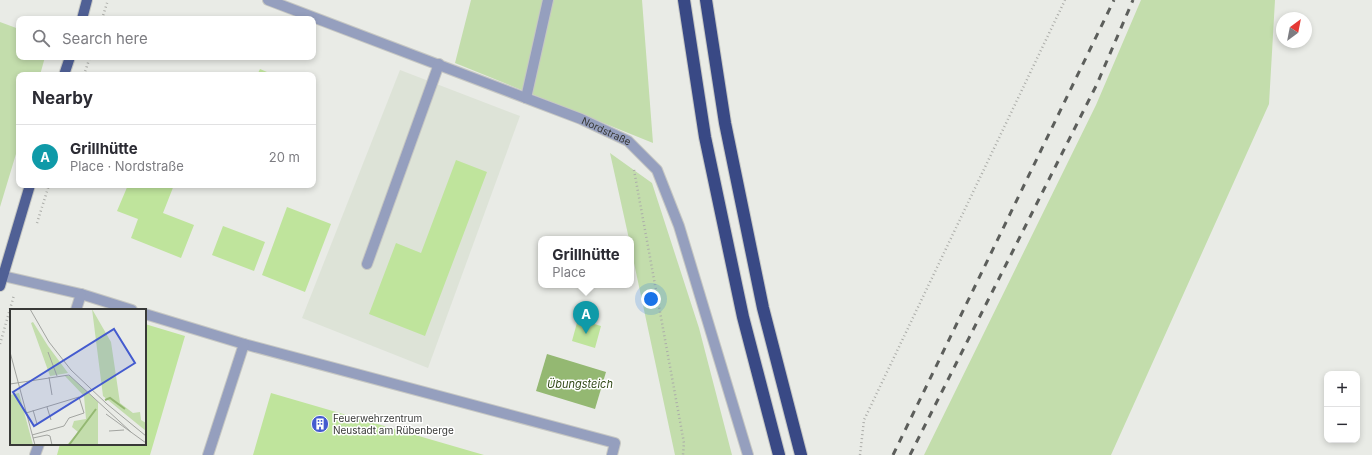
<!DOCTYPE html>
<html lang="en">
<head>
<meta charset="utf-8">
<style>
  body { margin:0; font-family:Inter,sans-serif; background:#f7f7f7; color:#2b2b33 }
  .controls { position:absolute; right:12px; bottom:12px; display:grid; overflow:hidden; border-radius:8px; box-shadow:0 2px 6px #0003 }
  .controls button { width:36px; height:36px; display:grid; place-items:center; padding:0; border:0; border-bottom:1px solid #e1e1e2; background:#fff; color:#2b2b33; font:20px sans-serif }
  .compass { position:absolute; left:1276px; top:12px; width:36px; height:36px; border-radius:50%; background:#fff; box-shadow:0 2px 6px #0003; rotate:32deg }
  .you { position:absolute; left:651px; top:299px; width:14px; height:14px; margin:-10px; border:3px solid #fff; border-radius:50%; background:#1a73e8; box-shadow:0 0 0 6px #1a73e833 }
  .badge { display:grid; place-items:center; width:26px; height:26px; border-radius:50%; background:#db2777; color:#fff; font-size:13px; font-weight:700 }
  .pin { position:absolute; translate:-50% -33px; filter:drop-shadow(0 1px 2px #0008) }
  .pin::after { content:''; position:absolute; top:21px; width:14px; height:12px; background:inherit; clip-path:polygon(0 0,100% 0,50% 100%) }
  .popup { position:absolute; left:538px; top:236px; width:96px; height:52px; box-sizing:border-box; display:grid; place-content:center; border-radius:8px; background:#fff; filter:drop-shadow(0 1px 3px #0005); font-size:13px; white-space:nowrap; color:#7c7c81 }
  .popup b { font-size:15px; color:#2b2b33 }
  .popup::after { content:''; position:absolute; left:50%; top:100%; margin-left:-8px; border:8px solid transparent; border-top-color:#fff }
  .list { margin:0; padding:0; list-style:none }
  h2 { display:flex; justify-content:space-between; align-items:center; height:52px; margin:0; padding:0 16px; font-size:17px }
  h2 small { font-size:13px; font-weight:400; color:#7c7c81 }
  .list li { display:grid; grid-template-columns:26px 1fr auto; gap:12px; align-items:center; box-sizing:border-box; height:64px; padding:0 16px; border-top:1px solid #e1e1e2 }
  .list b { display:block; font-size:15px; white-space:nowrap }
  .list p { margin:0; font-size:13px; white-space:nowrap; color:#7c7c81 }
  .list em { font-size:13px; font-style:normal; color:#7c7c81 }
  .icon { flex:none; width:22px; height:22px; fill:none; stroke:currentColor; stroke-width:2; stroke-linecap:round; stroke-linejoin:round }
  .map { position:relative; flex:none; width:1372px; height:455px; overflow:hidden }
  .search { position:absolute; background:#fff; box-shadow:0 2px 6px #0003; left:16px; top:16px; width:300px; height:44px; display:flex; align-items:center; gap:10px; box-sizing:border-box; padding:0 14px; border-radius:8px; color:#7c7c81; font-size:15px }
  .panel { position:absolute; background:#fff; box-shadow:0 2px 6px #0003; left:16px; top:72px; width:300px; height:116px; border-radius:8px }
  .map>svg:first-child { display:block }
  .built { fill:#dde3d7 }
  .green { fill:#c3ddac }
  .water { fill:#94b872 }
  .building { fill:#bfe49c }
  .lines { fill:none; stroke-linecap:round; stroke-linejoin:round }
  .minor-casing { stroke:#c6c7c3; stroke-width:12 }
  .major-casing { stroke:#c6c7c3; stroke-width:12 }
  .highway-casing { stroke:#c6c7c3; stroke-width:14 }
  .path { stroke:#acada9; stroke-width:2.5; stroke-dasharray:1 3; stroke-linecap:butt }
  .minor { stroke:#959fbe; stroke-width:10 }
  .major { stroke:#506095; stroke-width:10 }
  .highway { stroke:#394985; stroke-width:12 }
  .rail { stroke:#5c5e5b; stroke-width:3; stroke-dasharray:7 7; stroke-linecap:butt }
  .labels { text-anchor:middle; stroke-width:3; stroke-linejoin:round; paint-order:stroke }
  .street-label { font-size:10px; fill:#383937; stroke:#fff }
  .poi-label { font-size:10px; fill:#383937; stroke:#fff; text-anchor:start }
  .water-label { font-size:11px; font-style:italic; fill:#324917; stroke:#fff }
  .inset-river { fill:none; stroke:#94b872; stroke-width:2 }
  .inset-road { fill:none; stroke:#a2a4a0; stroke-width:1 }
  .view { fill:#445bcf; fill-opacity:0.15; stroke:#445bcf; stroke-width:2 }
  .inset-edge { fill:none; stroke:#383937; stroke-width:2 }
</style>
</head>
<body>
<div class="map">
<svg width="1372" height="455" viewBox="0 0 1372 455">
  <rect width="100%" height="100%" fill="#e9ebe6"/>
  <path class="built" d="M400,70L520,116L428,368L302,318Z"/>
  <path class="green" d="M471,0H642L653,143L455,63Z
    M1141,0H1275L1269,104L1111,455H924L1096,105Z
    M0,22L19,29V57H45L40,75H19V144L0,207Z
    M610,153L652,183L699,328L732,455H675L631,249V239H629Z"/>
  <path class="water" d="M547,354L606,372L595,409L536,391Z"/>
  <path class="building" d="M260,69L274,75H257Z
    M456,160L487,172L425,336L369,314L396,243L421,253Z
    M128,185H174L163,213L194,225L181,258L131,238L138,219L117,211Z
    M287,207L331,224L305,292L262,275Z
    M223,226L265,242L254,271L212,255Z
    M578,319L601,326L595,348L572,341Z
    M145,324L185,336L150,455H57L60,444H145Z
    M271,393L484,455H253Z"/>
  <g class="lines">
    <defs>
      <g id="minor">
        <path id="s1" d="M268,0L581,119L628,141L657,170L679,226L748,455"/>
        <path d="M526,98L548,0"/>
        <path d="M367,264L439,64"/>
        <path d="M3,276L81,294L132,310"/>
        <path d="M76,310L81,294"/>
        <path d="M145,314L244,344L615,443L612,455"/>
        <path d="M35,455L39,444"/>
        <path d="M208,455L244,344"/>
      </g>
      <path id="major" d="M82,19L87,0
        M64,75L70,57
        M0,286L30,185"/>
      <path id="highway" d="M684,0L705,137L743,317L779,455
        M706,0L725,123L763,308L801,455"/>
    </defs>
    <use href="#minor" class="minor-casing"/>
    <use href="#major" class="major-casing"/>
    <use href="#highway" class="highway-casing"/>
    <path class="path" d="M102,19L108,0
      M84,75L90,57
      M634,170L684,443L683,455
      M37,223L49,185
      M0,344L14,295
      M860,455L864,420L1065,0"/>
    <use href="#minor" class="minor"/>
    <use href="#major" class="major"/>
    <use href="#highway" class="highway"/>
    <path class="rail" d="M893,455L1114,0
      M910,455L1097,84L1133,0"/>
  </g>
  <defs>
    <symbol id="building-disc" viewBox="-11 -11 22 22"><circle r="9.5" fill="#445bcf" stroke="#fff"/><path d="M-4-6H4V6H1V3H-1V6H-4ZM-2.5-4.3h1.7v1.8h-1.7ZM.8-4.3h1.7v1.8H.8ZM-2.5-1h1.7V.8h-1.7ZM.8-1h1.7V.8H.8Z" fill="#fff"/></symbol>
  </defs>
  <g fill-rule="evenodd">
    <use href="#building-disc" x="310" y="414" width="20" height="20"/>
  </g>
  <g class="labels">
    <g class="street-label">
      <text dy="4" stroke="none"><textPath href="#s1" startOffset="363">Nordstraße</textPath></text>
    </g>
    <g class="poi-label">
      <text x="333" y="422">Feuerwehrzentrum<tspan x="333" dy="12">Neustadt am Rübenberge</tspan></text>
    </g>
    <g class="water-label">
      <text x="580" y="388">Übungsteich</text>
    </g>
  </g>
  <g transform="translate(10 309)">
    <rect width="136" height="136" fill="#e9ebe6"/>
    <path d="M82,0L101,33L110,94L123,104L130,103L131,111L136,114V122L93,87ZM23,13L38,37L58,64L40,67L21,14ZM55,67H60L88,93V136H57L68,123L62,118L64,112L76,110L74,87ZM9,84L23,136H0V86Z" fill="#c3ddac"/>
    <path class="inset-river" d="M95,91L100,89L115,100M59,136L86,100"/>
    <path class="inset-road" d="M20,0L39,33L61,61L97,95L136,127M0,43L25,136M38,43L47,67M39,68L42,86M0,75L59,66L121,123M37,98L41,111M23,101L27,115M16,104L69,88L74,104L59,109L54,117L22,126M96,105L136,134M99,122L114,121M23,129L37,126L40,127L42,136"/>
    <path class="view" d="M104,20L125,54L24,117L3,83Z"/>
    <rect width="136" height="136" class="inset-edge"/>
  </g>
</svg>
<div class="controls">
<button>+</button>
<button>−</button>
</div>
<svg class="compass" viewBox="-18 -18 36 36"><path d="M0-13l5 13h-10z" fill="#e53935"/><path d="M0 13l5-13h-10z" fill="#7c7c81"/></svg>
<div class="you"></div>
<div class="pin badge" style="left:586px;top:334px;background:#0f9aa8">A</div>
<div class="popup"><b>Grillhütte</b>Place</div>
<div class="search"><svg class="icon" aria-label="search" viewBox="0 0 24 24"><circle cx="10" cy="10" r="6"/><path d="M15 15l6 6"/></svg>Search here</div>
<section class="panel">
<h2>Nearby<small></small></h2>
<ul class="list">
<li><span class="badge" style="background:#0f9aa8">A</span><div><b>Grillhütte</b><p>Place · Nordstraße</p></div><em>20 m</em></li>
</ul>
</section>
</div>
</body>
</html>
